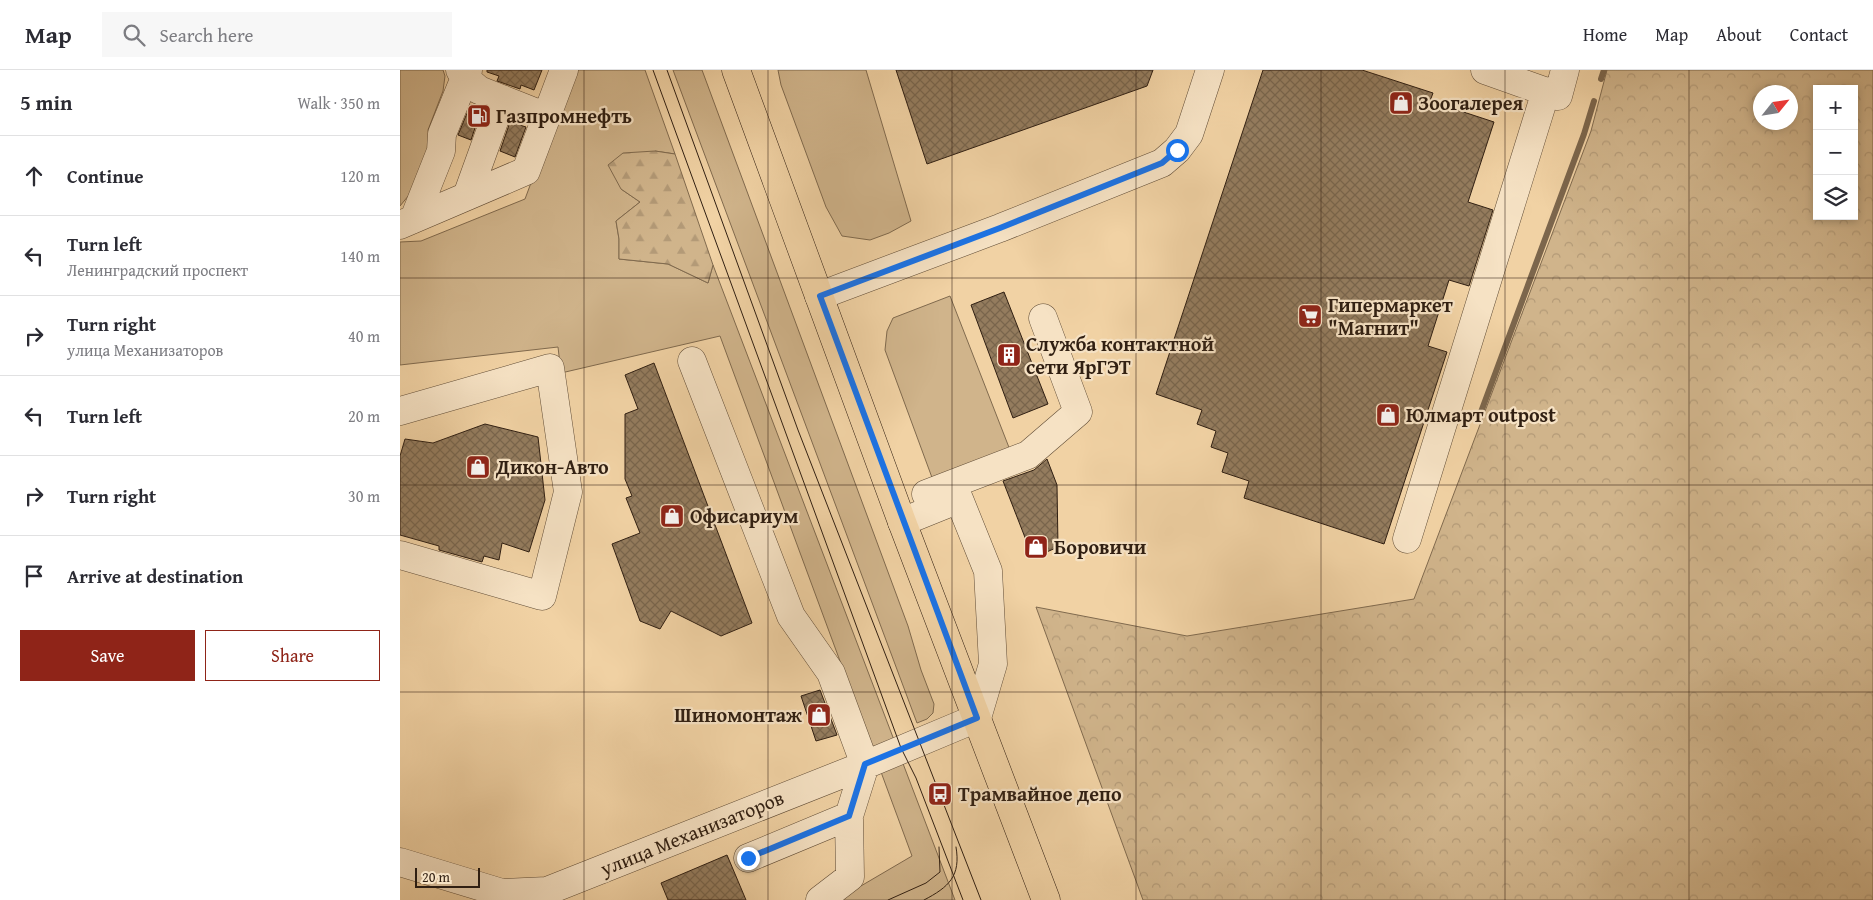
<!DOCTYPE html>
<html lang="en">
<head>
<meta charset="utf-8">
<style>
  body { margin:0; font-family:"Gentium Book Plus",serif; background:#f7f7f7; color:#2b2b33 }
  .controls { position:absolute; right:15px; top:15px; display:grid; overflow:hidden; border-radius:0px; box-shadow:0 2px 8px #0003 }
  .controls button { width:45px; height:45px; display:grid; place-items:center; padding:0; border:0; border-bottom:1px solid #e1e1e2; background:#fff; color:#2b2b33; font:25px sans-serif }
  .compass { position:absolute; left:1353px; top:15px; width:45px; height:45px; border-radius:50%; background:#fff; box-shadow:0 2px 8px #0003; rotate:60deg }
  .scale { position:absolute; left:15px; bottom:12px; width:65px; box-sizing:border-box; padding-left:5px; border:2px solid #301f12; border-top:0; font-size:14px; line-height:18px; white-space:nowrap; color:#301f12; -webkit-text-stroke:4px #f6e2c4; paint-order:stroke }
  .stop { position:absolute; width:15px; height:15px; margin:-11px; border:4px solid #1a73e8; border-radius:50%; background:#fff }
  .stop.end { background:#1a73e8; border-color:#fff; box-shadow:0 1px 5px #0008 }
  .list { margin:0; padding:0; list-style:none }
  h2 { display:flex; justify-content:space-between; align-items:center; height:65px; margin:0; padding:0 20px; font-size:21px }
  h2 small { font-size:16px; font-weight:400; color:#7c7c81 }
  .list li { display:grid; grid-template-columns:32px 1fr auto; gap:15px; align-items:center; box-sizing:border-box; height:80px; padding:0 20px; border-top:1px solid #e1e1e2 }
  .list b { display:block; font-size:19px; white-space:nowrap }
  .list p { margin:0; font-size:16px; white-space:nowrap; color:#7c7c81 }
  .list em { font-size:16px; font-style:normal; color:#7c7c81 }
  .actions { display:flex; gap:10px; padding:15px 20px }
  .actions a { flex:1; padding:11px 0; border:1px solid #8f2418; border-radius:0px; text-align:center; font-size:18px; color:#8f2418 }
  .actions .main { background:#8f2418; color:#fff }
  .icon { flex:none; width:28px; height:28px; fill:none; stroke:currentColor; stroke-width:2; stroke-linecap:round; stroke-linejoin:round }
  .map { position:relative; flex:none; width:1473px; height:830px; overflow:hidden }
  header { display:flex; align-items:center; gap:30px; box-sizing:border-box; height:70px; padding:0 25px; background:#fff; border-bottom:1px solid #e1e1e2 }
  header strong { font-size:24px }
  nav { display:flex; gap:28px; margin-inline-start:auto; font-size:18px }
  .search { width:350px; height:45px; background:#f7f7f7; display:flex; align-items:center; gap:12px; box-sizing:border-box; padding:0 18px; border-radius:0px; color:#7c7c81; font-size:19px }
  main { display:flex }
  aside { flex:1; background:#fff }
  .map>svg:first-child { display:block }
  .grass { fill:#d0b48b; stroke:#806a4e }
  .forest { fill:url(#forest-firs); stroke:#806a4e }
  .park { fill:url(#park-crowns); stroke:#806a4e; fill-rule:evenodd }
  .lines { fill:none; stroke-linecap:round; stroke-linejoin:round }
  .stream { stroke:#7c664c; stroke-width:6 }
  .building { fill:url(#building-cross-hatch); stroke:#301f12 }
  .minor-casing { stroke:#604c36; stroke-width:29 }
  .major-casing { stroke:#301f12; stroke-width:29 }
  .minor { stroke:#f6e2c4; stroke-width:28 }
  .major { stroke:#f1d2a4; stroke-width:28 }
  .tram { stroke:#301f12; stroke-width:1 }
  .route { stroke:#1a73e8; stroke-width:6 }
  .grid { fill:none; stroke:#301f12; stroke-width:1; stroke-opacity:0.55 }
  .labels { text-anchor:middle; stroke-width:4.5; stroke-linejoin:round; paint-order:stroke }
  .poi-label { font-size:20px; font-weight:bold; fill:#301f12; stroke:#f6e2c4; text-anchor:start }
  .street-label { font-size:20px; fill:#301f12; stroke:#f6e2c4 }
</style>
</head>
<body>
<header>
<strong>Map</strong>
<div class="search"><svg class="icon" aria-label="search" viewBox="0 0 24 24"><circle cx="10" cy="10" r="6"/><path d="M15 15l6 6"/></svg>Search here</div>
<nav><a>Home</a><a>Map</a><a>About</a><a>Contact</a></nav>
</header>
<main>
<aside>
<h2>5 min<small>Walk · 350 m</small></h2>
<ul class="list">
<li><svg class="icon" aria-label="ahead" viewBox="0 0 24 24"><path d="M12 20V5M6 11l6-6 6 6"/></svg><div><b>Continue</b></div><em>120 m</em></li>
<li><svg class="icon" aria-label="left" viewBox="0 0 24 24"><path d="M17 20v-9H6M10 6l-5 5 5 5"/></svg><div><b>Turn left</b><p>Ленинградский проспект</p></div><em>140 m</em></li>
<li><svg class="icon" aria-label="right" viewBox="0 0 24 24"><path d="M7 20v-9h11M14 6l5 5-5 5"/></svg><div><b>Turn right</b><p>улица Механизаторов</p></div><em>40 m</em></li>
<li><svg class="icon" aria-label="left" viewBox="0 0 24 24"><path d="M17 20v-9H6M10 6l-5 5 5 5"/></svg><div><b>Turn left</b></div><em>20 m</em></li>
<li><svg class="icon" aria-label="right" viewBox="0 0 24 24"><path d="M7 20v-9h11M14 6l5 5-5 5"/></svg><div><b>Turn right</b></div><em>30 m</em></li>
<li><svg class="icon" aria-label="arrive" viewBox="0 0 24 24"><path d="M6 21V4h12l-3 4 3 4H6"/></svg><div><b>Arrive at destination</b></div></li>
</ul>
<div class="actions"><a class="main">Save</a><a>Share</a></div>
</aside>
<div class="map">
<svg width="1473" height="830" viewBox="0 0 1473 830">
  <defs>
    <pattern id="forest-firs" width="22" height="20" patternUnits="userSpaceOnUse" patternTransform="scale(1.25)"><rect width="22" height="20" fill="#d0b48b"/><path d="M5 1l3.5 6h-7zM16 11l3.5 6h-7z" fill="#b39a77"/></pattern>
    <pattern id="park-crowns" width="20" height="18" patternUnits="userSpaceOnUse" patternTransform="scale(1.25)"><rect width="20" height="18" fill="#d0b48b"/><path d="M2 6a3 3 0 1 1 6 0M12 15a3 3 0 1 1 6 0" fill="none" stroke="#b39a77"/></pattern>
    <pattern id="building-cross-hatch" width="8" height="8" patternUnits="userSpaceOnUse" patternTransform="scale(1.25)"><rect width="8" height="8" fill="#947c5e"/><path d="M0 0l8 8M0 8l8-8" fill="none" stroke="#79654c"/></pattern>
  </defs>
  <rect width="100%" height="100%" fill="#f1d2a4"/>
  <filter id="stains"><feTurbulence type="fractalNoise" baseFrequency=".004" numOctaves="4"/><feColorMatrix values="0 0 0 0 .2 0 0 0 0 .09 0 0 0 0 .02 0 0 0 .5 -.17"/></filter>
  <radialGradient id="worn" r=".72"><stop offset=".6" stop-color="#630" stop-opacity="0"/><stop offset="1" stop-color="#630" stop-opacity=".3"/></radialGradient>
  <path class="grass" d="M0,0H43L45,6L43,21L28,60L31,75L9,125L0,136Z
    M173,0H245L275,84L255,81L221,119L240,132L216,151L219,169V189L268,194L308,213L313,195L555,830H437L512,786L320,266L161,303L158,277L0,295V172L21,171L125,129Z
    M273,0H302L508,556L521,600L534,634L533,643L527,649L517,653Z
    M378,0H466L511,151L489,163L470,170L442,166L426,137L381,15Z
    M550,226L610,380L534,413L485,280L487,261L493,248Z"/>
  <path class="forest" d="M255,81L275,84L313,195L308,213L268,194L219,189V169L216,151L240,132L221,119L208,95L223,83Z"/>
  <path class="park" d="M1207,0H1473V830H743L636,537L787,566L1014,529L1191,61ZM1417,19H1454V146H1417ZM1360,22H1390V52H1360Z"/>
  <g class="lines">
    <path class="stream" d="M1201,9L1204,0
      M1081,342L1184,64L1194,31"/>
  </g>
  <path class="building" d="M87,0H142L134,20L121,15L120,19L97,11L99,6L87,2Z
    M496,0H753L747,16L527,94Z
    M863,0H962L1033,23L1030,31L1094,52L1068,132L1093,140L1069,216L1049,210L1028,276L1047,282L984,474L844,428L849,411L822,402L828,383L811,377L816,361L797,354L802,340L756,324Z
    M70,36L81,40L71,70L58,65Z
    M110,52L126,57L115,87L100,81Z
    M604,222L648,334L613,348L571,235Z
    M254,293L352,553L321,566L271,541L260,559L240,551L212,474L240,463L226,428L232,426L225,409V344L238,339L225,305Z
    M85,354L138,367L145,430L129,482L102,473L99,490L84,486L82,492L39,480V476L0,465V386L5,369L33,373Z
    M647,389L657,415L658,477L633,488L603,411L634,400Z
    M420,620L437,665L416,671L401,626Z
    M327,785L346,830H268L261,813Z"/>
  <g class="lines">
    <defs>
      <path id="minor" d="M60,0L65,8L79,20L147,47
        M1085,0L1158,26L1165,0
        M67,126L102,29
        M14,149L41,81L42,64L68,0
        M0,155L126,101L164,0
        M419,226L600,158L762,93L777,80L789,64L810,0
        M292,291L391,546L431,603L465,695L449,746L450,807L420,830
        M0,341L150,298L168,422L142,526L0,485
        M526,424L628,385L678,342L643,248
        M1007,469L1146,21
        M348,788L449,746
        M0,792L102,823L147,821L465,695L577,648L593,594L588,501L559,429L502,452"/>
      <path id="major" d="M336,0L502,452L646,830"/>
    </defs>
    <use href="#minor" class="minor-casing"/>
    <use href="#major" class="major-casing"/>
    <use href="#minor" class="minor"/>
    <use href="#major" class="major"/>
    <path class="tram" d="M253,0L501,678L516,708L563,830
      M267,0L398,360L581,830
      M488,830L526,813L540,802L539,777
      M524,830C549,817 561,806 556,777"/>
  </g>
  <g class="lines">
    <path class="route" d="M348,788L449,746L465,694L577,648L420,226L600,158L762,93L777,80"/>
  </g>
  <path class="grid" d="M184,0V830M368,0V830M552,0V830M736,0V830M921,0V830M1105,0V830M1289,0V830M0,208H1473M0,415H1473M0,622H1473"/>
  <defs>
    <symbol id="shop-square" viewBox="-11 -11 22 22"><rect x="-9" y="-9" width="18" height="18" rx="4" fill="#8f2418" stroke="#f6e2c4"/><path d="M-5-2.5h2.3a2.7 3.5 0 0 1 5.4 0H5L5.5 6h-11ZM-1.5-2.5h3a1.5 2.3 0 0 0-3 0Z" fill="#fff"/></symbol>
    <symbol id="fuel-square" viewBox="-11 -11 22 22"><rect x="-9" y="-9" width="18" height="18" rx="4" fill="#8f2418" stroke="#f6e2c4"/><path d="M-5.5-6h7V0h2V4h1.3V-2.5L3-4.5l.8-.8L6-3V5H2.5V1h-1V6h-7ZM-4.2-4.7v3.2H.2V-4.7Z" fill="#fff"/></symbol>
    <symbol id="supermarket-square" viewBox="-11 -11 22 22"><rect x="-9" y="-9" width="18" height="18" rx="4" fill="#8f2418" stroke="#f6e2c4"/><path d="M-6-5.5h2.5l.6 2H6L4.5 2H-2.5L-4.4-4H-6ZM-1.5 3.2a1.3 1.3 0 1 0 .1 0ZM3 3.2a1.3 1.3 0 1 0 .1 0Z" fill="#fff"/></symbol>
    <symbol id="building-square" viewBox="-11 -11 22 22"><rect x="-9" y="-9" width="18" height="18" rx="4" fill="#8f2418" stroke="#f6e2c4"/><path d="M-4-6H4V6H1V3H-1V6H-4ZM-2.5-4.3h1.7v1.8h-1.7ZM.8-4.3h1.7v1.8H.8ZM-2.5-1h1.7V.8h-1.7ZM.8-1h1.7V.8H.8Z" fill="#fff"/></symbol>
    <symbol id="bus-square" viewBox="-11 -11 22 22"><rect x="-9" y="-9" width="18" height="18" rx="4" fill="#8f2418" stroke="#f6e2c4"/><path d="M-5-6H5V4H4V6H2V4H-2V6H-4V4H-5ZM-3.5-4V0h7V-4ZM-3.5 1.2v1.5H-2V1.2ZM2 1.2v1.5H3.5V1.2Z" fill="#fff"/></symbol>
  </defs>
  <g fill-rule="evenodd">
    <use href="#shop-square" x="987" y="19" width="28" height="28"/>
    <use href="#fuel-square" x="65" y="32" width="28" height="28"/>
    <use href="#supermarket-square" x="896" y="232" width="28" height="28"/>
    <use href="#building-square" x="595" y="271" width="28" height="28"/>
    <use href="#shop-square" x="974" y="331" width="28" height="28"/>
    <use href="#shop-square" x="64" y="383" width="28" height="28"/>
    <use href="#shop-square" x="258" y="432" width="28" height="28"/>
    <use href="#shop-square" x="622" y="463" width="28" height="28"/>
    <use href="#shop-square" x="405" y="631" width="28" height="28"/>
    <use href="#bus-square" x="526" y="710" width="28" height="28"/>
  </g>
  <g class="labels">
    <g class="poi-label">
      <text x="1018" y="40">Зоогалерея</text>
      <text x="96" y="53">Газпромнефть</text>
      <text x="928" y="242">Гипермаркет<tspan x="928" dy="23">"Магнит"</tspan></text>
      <text x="626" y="281">Служба контактной<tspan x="626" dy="23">сети ЯрГЭТ</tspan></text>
      <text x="1006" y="352">Юлмарт outpost</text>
      <text x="96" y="404">Дикон-Авто</text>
      <text x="290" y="453">Офисариум</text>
      <text x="654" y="484">Боровичи</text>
      <text x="402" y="652" text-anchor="end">Шиномонтаж</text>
      <text x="558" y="731">Трамвайное депо</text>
    </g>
    <g class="street-label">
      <text transform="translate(292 763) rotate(-22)" y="7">улица Механизаторов</text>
    </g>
  </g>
  <rect width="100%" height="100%" filter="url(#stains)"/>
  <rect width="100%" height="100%" fill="url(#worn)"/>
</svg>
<div class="controls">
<button>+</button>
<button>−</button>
<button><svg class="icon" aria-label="layers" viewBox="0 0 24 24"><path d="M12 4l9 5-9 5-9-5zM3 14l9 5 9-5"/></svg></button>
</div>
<svg class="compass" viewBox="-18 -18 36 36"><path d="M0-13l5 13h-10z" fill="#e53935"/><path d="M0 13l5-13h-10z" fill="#7c7c81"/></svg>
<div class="scale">20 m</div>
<div class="stop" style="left:777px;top:80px"></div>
<div class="stop end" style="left:348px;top:788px"></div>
</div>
</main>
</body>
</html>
